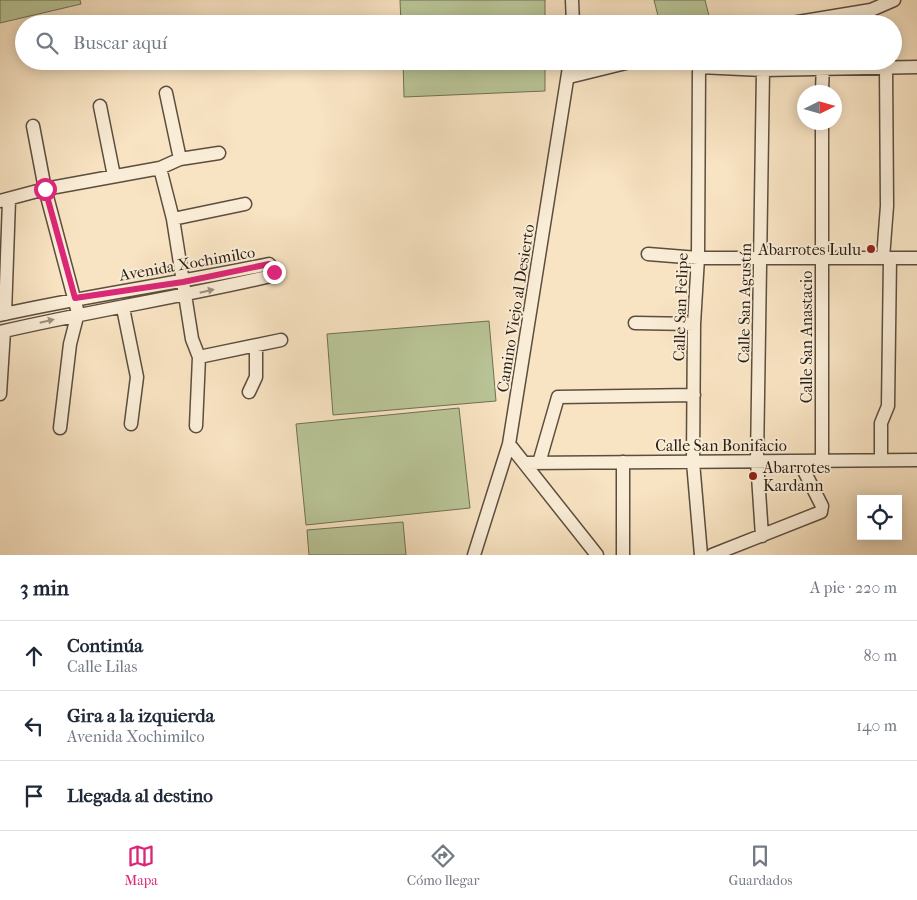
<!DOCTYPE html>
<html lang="es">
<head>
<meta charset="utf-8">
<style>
  body { margin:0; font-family:"IM FELL French Canon",serif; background:#f6f6f7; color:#1f2937 }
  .controls { position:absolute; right:15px; bottom:15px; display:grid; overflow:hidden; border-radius:0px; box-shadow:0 2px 12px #0003 }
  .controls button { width:45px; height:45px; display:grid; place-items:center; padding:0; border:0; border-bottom:1px solid #e0e1e3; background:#fff; color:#1f2937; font:25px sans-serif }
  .compass { position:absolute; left:797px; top:85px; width:45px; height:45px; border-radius:50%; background:#fff; box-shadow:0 2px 12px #0003; rotate:85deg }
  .stop { position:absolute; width:15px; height:15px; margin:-11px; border:4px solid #db2777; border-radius:50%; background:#fff }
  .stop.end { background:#db2777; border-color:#fff; box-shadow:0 1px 5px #0008 }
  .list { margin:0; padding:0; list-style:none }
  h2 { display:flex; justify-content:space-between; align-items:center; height:65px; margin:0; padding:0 20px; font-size:21px }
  h2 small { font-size:16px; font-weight:400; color:#747a83 }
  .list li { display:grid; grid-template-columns:32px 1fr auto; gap:15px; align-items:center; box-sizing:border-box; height:70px; padding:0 20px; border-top:1px solid #e0e1e3 }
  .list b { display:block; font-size:19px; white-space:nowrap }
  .list p { margin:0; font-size:16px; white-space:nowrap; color:#747a83 }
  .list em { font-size:16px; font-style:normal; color:#747a83 }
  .icon { flex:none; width:28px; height:28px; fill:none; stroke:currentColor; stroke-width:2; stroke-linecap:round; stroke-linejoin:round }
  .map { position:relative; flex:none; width:917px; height:555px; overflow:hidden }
  .search { position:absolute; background:#fff; box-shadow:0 2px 12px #0003; left:15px; right:15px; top:15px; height:55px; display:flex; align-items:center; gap:12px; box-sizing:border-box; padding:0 18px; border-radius:28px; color:#747a83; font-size:19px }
  .sheet { height:275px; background:#fff }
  nav { display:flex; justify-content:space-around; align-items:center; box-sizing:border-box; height:70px; border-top:1px solid #e0e1e3; background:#fff; font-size:14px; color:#747a83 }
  nav a { display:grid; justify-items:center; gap:2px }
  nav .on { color:#db2777 }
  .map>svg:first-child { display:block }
  .green { fill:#b9c597; stroke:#707055 }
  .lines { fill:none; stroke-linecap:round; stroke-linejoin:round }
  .minor-casing { stroke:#5c4e3f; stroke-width:15 }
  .minor { stroke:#faedd7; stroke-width:12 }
  .oneway { fill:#9c8f7f }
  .route { stroke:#db2777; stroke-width:6 }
  .poi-dot { fill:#8f2418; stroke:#faedd7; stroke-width:2 }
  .labels { text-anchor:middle; stroke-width:4; stroke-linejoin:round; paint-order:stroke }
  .poi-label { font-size:16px; fill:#281c13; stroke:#faedd7; text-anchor:end }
  .street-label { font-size:16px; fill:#281c13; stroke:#faedd7 }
</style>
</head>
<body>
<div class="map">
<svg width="917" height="555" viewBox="0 0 917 555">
  <rect width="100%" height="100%" fill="#f8e3c2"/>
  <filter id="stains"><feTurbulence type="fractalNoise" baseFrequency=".004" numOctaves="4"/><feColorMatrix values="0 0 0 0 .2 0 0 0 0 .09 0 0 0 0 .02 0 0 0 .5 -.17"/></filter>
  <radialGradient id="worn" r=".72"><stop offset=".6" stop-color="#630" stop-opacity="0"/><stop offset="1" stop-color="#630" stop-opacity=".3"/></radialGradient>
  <path class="green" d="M0,0H80L81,4L0,23Z
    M400,0H545V24H401Z
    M654,0H705L711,24H660Z
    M403,61H545V91L404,97Z
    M489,321L496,401L333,415L327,334Z
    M459,408L470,508L306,525L296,424Z
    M403,522L406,555H309L307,530Z"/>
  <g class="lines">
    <defs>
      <path id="minor" d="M572,0L573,24
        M786,24L871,10L894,0
        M693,61L699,67L698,258L694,324L693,462L701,555
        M699,67L763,70L917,67
        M569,77L634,61
        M822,92L823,61
        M166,93L180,159
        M100,106L114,176
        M33,126L45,189L78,313L70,344L60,428
        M160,168L173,219L192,339L199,357L196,426
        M0,201L45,189L160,168L180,159L219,153
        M173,219L245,204
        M648,254L698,258H917
        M883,258L887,206L886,68
        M123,308L137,377L131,424
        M5,314L9,200
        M0,315C89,295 180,283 269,264L273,269L271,276C181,297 90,311 0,332
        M635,323L694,324
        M199,357L281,340
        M249,392L256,377V346
        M0,394L4,331
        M509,444L597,555
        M881,460V423L888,406L890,258
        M822,461V122
        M623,462V555
        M524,463L917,460
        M539,463L558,397L694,395
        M762,536L757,461L763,70
        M474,555L509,444L570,61
        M712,555L821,512L822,506L799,461"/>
    </defs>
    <use href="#minor" class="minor-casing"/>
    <use href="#minor" class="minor"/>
  </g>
  <defs><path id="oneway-solid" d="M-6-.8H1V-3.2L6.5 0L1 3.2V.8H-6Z" transform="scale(1.25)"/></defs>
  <g class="oneway">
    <use href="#oneway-solid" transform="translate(207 291) rotate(-13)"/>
    <use href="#oneway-solid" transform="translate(47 321) rotate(-13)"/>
  </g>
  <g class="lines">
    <path class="route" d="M45,189L75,298L183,282L269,264L274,272"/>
  </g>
  <g class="poi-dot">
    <circle cx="871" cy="249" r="5"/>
    <circle cx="753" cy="476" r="5"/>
  </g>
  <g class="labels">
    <g class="poi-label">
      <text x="861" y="255">Abarrotes Lulu</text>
      <text x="763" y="473" text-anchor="start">Abarrotes<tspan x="763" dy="18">Kardann</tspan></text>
    </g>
    <g class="street-label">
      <text transform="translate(187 263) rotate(-10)" y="6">Avenida Xochimilco</text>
      <text transform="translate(744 303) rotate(-89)" y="6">Calle San Agustín</text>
      <text transform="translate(680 307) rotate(-88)" y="6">Calle San Felipe</text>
      <text transform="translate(515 308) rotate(-81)" y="6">Camino Viejo al Desierto</text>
      <text transform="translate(806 337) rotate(-90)" y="6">Calle San Anastacio</text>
      <text x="721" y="451">Calle San Bonifacio</text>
    </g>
  </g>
  <rect width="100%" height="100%" filter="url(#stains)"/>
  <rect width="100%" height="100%" fill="url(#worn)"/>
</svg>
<div class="controls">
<button><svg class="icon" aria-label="locate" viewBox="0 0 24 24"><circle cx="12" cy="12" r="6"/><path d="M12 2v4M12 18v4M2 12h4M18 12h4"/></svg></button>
</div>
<svg class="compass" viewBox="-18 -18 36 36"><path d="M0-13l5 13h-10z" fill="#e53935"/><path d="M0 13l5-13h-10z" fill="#747a83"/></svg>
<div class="stop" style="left:45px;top:189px"></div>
<div class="stop end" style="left:274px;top:272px"></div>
<div class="search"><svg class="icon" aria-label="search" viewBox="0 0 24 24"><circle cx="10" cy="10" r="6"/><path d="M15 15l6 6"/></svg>Buscar aquí</div>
</div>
<section class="sheet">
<h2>3 min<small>A pie · 220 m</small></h2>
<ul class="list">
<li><svg class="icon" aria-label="ahead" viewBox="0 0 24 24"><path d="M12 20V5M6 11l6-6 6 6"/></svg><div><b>Continúa</b><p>Calle Lilas</p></div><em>80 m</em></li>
<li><svg class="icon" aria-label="left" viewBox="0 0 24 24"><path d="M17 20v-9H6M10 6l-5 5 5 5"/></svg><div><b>Gira a la izquierda</b><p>Avenida Xochimilco</p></div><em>140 m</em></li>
<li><svg class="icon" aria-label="arrive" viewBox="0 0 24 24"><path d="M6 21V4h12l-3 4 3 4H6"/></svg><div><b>Llegada al destino</b></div></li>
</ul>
</section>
<nav>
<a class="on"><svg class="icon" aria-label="map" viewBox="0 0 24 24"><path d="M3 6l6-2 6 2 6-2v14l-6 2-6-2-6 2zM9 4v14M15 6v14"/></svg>Mapa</a>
<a><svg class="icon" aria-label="directions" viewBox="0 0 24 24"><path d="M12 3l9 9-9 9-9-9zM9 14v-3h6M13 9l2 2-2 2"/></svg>Cómo llegar</a>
<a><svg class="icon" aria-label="saved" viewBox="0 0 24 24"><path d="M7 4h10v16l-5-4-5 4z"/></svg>Guardados</a>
</nav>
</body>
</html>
